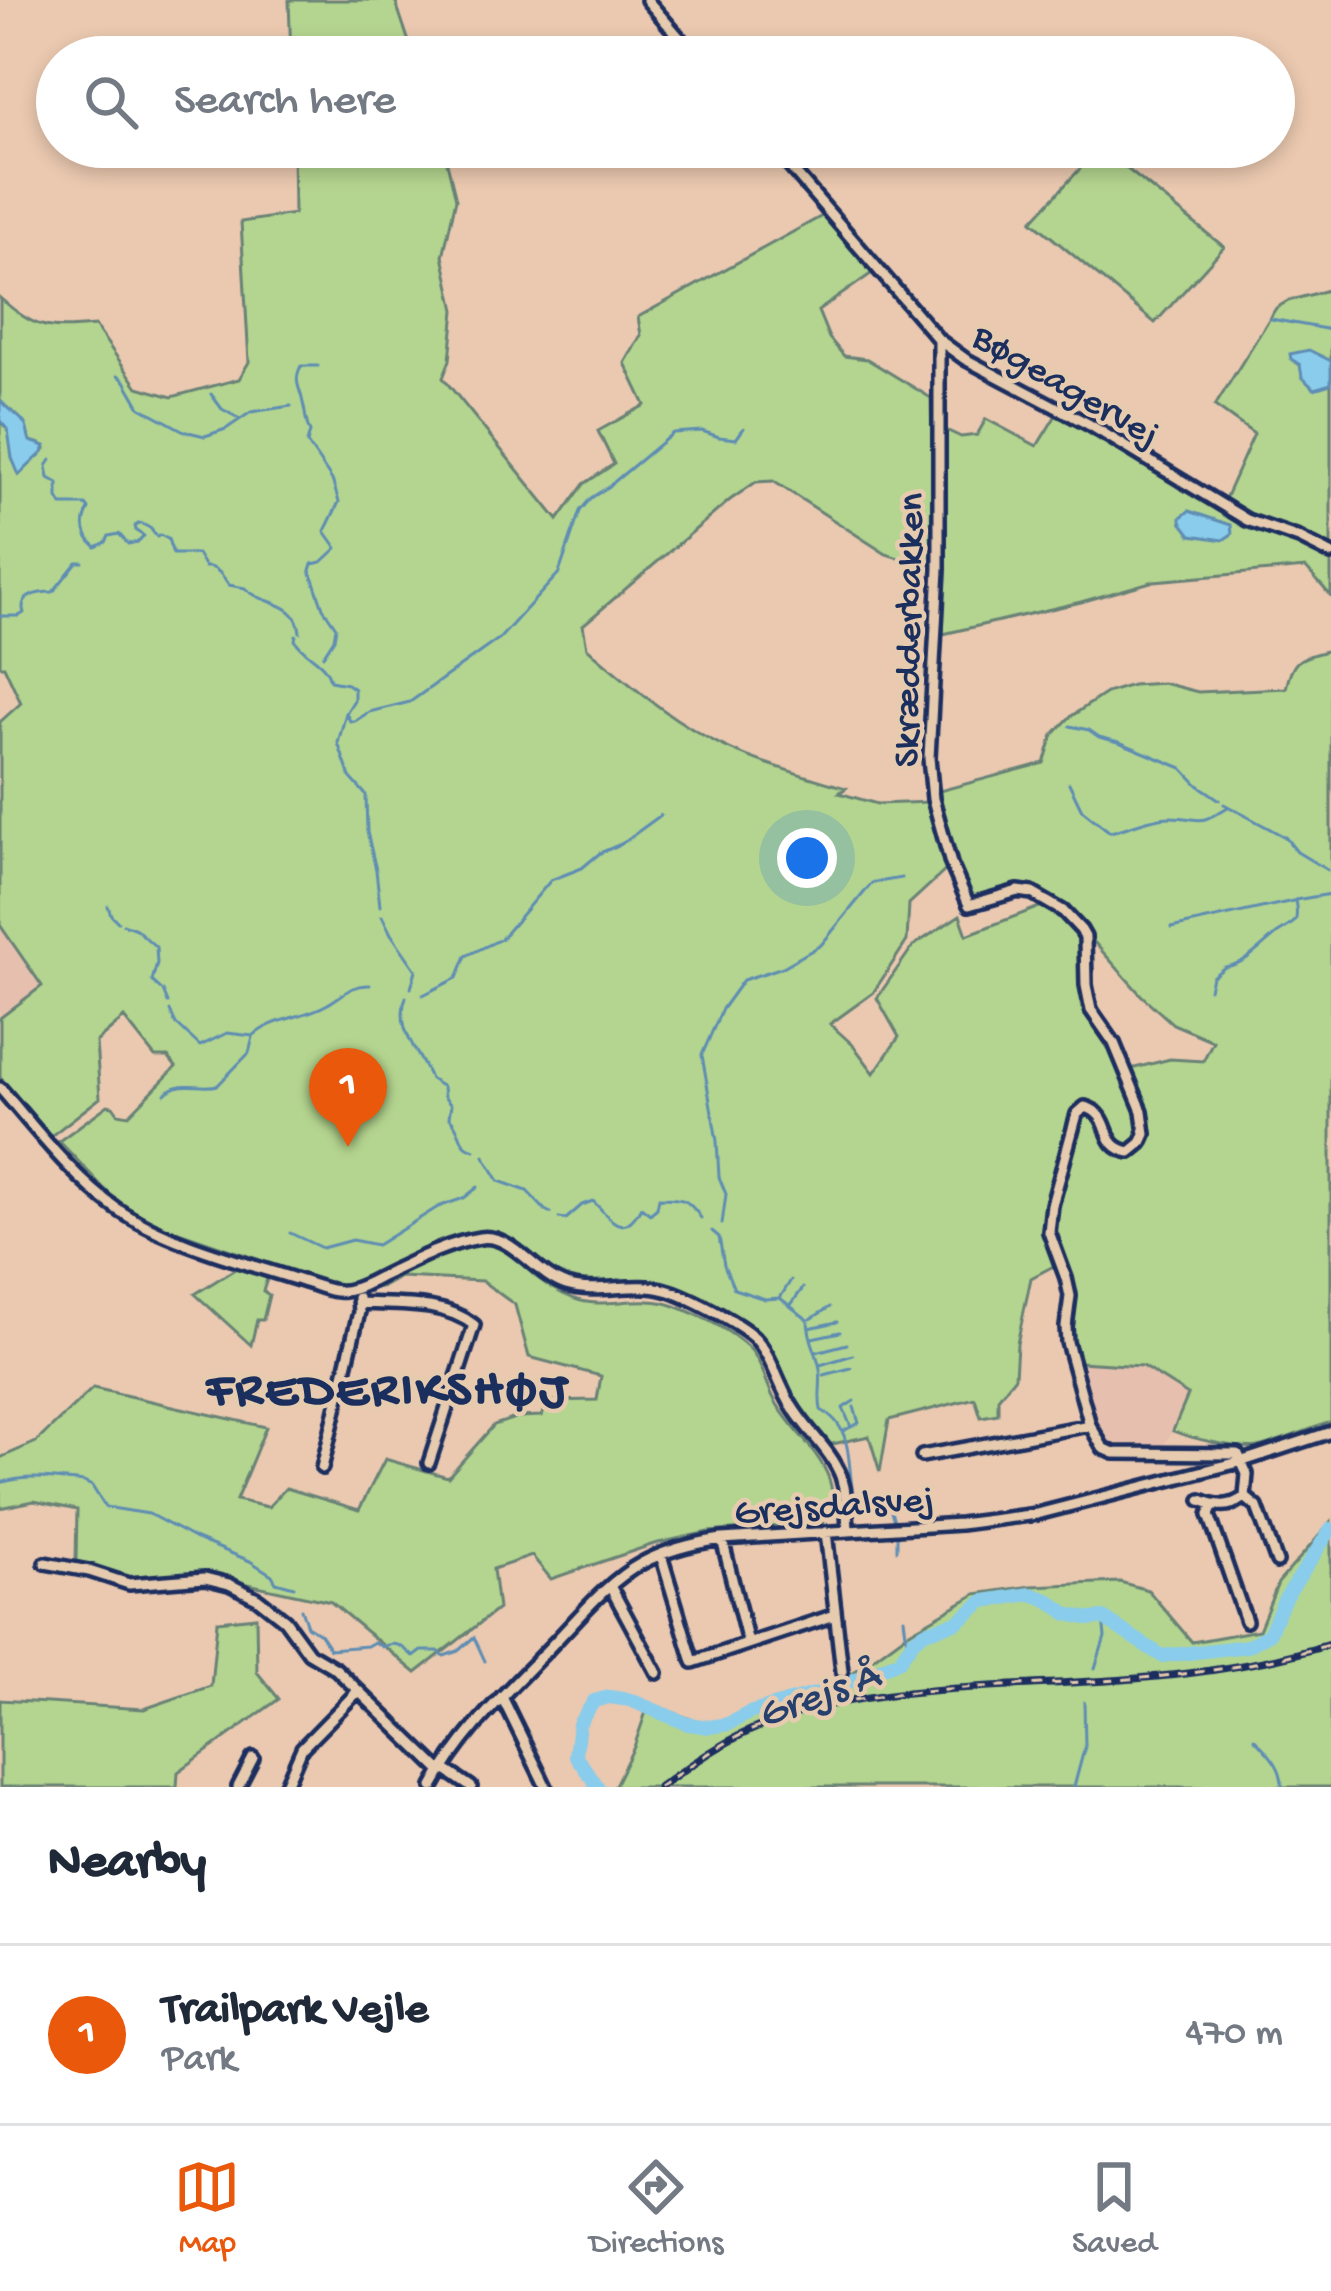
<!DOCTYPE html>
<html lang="en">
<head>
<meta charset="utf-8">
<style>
  body { margin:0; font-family:"Gochi Hand",sans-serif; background:#f6f6f7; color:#1f2937 }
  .you { position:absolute; left:807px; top:858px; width:42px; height:42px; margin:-30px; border:9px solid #fff; border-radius:50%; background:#1a73e8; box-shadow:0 0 0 18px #1a73e833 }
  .badge { display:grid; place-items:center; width:78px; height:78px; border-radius:50%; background:#ea580c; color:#fff; font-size:39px; font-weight:700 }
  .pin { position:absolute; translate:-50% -99px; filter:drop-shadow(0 3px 6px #0008) }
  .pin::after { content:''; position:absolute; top:63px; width:42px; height:36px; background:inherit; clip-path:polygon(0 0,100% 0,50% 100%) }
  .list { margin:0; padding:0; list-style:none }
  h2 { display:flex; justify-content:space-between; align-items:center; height:156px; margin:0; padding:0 48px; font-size:51px }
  h2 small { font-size:39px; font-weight:400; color:#747a83 }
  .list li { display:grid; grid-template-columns:78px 1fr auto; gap:36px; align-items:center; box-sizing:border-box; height:180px; padding:0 48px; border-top:3px solid #e0e1e3 }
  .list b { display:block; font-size:45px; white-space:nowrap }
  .list p { margin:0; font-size:39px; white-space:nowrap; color:#747a83 }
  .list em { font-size:39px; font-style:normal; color:#747a83 }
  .icon { flex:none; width:66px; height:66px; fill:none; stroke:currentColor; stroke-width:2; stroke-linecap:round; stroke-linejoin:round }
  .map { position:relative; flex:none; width:1331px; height:1787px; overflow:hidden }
  .search { position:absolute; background:#fff; box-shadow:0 6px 18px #0003; left:36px; right:36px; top:36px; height:132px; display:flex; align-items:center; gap:30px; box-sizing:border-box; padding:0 42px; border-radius:66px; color:#747a83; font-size:45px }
  .sheet { height:336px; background:#fff }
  nav { display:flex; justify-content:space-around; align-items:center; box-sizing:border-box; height:168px; border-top:3px solid #e0e1e3; background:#fff; font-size:33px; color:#747a83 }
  nav a { display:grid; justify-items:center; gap:6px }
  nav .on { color:#ea580c }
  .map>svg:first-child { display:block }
  .built { fill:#e6bfae }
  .green { fill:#b4d58f; stroke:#688276; stroke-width:3 }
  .water { fill:#8acceb; stroke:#5e8db3; stroke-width:3 }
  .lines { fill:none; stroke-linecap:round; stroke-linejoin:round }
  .stream { stroke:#5e8db3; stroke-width:3 }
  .river { stroke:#8acceb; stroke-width:14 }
  .minor-casing { stroke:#1b2f5e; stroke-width:18 }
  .minor { stroke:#e7cbae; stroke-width:9 }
  .rail-casing { stroke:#1b2f5e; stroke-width:8 }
  .rail { stroke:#e7cbae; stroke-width:3; stroke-dasharray:9; stroke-linecap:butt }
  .labels { text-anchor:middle; stroke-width:9; stroke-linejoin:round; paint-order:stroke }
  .street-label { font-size:39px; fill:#1b2f5e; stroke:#e7cbae }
  .water-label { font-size:42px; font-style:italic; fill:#263f6c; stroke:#e7cbae }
  .district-label { font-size:51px; font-weight:bold; letter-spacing:3px; fill:#1b2f5e; stroke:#e7cbae }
</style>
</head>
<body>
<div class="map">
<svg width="1331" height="1787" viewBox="0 0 1331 1787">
  <rect width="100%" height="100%" fill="#ebc9b0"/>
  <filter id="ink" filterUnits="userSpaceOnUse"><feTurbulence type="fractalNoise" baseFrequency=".00833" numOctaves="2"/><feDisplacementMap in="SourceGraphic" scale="24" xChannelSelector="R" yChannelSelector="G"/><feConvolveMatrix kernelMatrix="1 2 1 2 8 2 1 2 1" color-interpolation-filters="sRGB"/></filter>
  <g filter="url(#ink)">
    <path class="built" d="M0,925L42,986L0,1018Z
      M1080,1362L1142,1365L1188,1395L1173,1431L1162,1447L1129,1450L1112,1449L1106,1445L1093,1420Z"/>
    <path class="green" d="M289,0H395L414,57H291Z
      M293,147H443L456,199L443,256L455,310L450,360L443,378L558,520L584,484L614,464L598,431L645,405L625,363L641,335L638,317L824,215L875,271L818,311L829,338L844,356L867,359L931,398L934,564L911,562L886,554L773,481L756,482L730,500L583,625L587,648C624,680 662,713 706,737C748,761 800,774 846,788L839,793L877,804L930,802L937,838L948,868L909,904L907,941L873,993L830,1024L853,1045L874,1073L899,1037L877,998L913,946L960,915L967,935L1047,904L1079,933L1088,1015L1117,1043L1131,1069L1170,1059L1203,1061L1213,1041L1173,1024L1141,995L1062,906L1025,885C1012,889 991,899 977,898C954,896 943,812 939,791L1044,763L1053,735L1070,717L1106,693L1132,685L1163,683L1198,692L1286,688C1293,658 1298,659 1326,651L1331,644V1422C1307,1430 1282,1441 1257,1447C1241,1450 1189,1438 1173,1431L1188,1395L1142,1366L1080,1362L1069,1322L1077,1292L1063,1261L1031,1278L1017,1344L1015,1377L998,1398V1414L981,1417L975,1398L889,1420L880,1472L869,1436L828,1445L797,1406L750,1328L678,1288L662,1283L585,1284L559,1278L523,1254L506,1238L490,1234L435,1248L357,1283L336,1286L158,1225L116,1201L59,1141L108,1105L113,1106L118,1113L129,1115L176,1067L168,1057H155L124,1018L96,1042L100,1098L51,1136L0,1077V1018L42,986L0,925V722L21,703L4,666H0V421L8,430L20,474L45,449L41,444L30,441L16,414L5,409L0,399V298C36,330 48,330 95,326L138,387L172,397L239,379L249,362L241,222L294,214Z
      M1100,147L1224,247L1155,323L1032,221Z
      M1331,289V549C1295,532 1258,520 1224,501L1254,434L1215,406L1276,308L1288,301Z
      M1058,412L1246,524L1331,558V596L1306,568L1154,581L1081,602L943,634L944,429L961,437L977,435L986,419L1037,446Z
      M483,1243C505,1244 513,1256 528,1270C541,1282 558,1293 575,1299C602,1310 643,1293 675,1306C699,1315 729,1329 748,1347C763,1361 766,1387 777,1404C799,1442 853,1476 823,1523L708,1532L654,1544L551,1579L532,1556L493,1569L498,1609L416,1673L331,1602L193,1572L132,1578L76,1561L77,1510L34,1501L0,1508V1458L36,1442L93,1388L266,1427L236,1500L268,1507L286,1488L359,1510L385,1459L448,1477L494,1425L518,1417L542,1416L548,1401L597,1400L601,1376L529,1357L515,1305L482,1281L400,1277L384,1286L370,1289L371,1286L435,1257Z
      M238,1262L268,1276L263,1291L269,1295L263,1320H257L251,1345L195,1294L235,1269Z
      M1331,1522V1787H614L634,1747L649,1703L701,1723H719L747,1710L833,1684L860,1668L906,1634L976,1594L1031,1586L1120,1582L1148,1590L1192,1642L1259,1630L1278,1583Z
      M256,1617L257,1672L279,1699L178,1772L177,1787H0V1700L144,1709L211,1686L217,1621Z"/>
    <path class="water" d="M1309,350L1331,361V384L1314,389L1302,377L1300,365L1291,359L1290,354Z
      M0,399C6,411 20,413 26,426C28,431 28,436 30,441L45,446L43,452L19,475L12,458L8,430L0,420Z
      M1189,511L1231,525L1232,534L1223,540L1191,535L1181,522V517Z"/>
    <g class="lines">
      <path class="stream" d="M1271,319L1331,330
        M318,366H301C293,382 300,387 303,403C306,414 305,421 310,432L307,443L332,480L339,502L325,531L337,548L322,562L312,564L310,570L323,608L336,627L334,639L323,656
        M118,375L125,381L140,407L184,431L205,436L226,429L251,412L291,406
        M211,394L222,409L240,419
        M51,460L47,466L49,478L58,483V498L62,505H86L89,509C81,524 83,536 96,547L106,542L109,536L119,534L128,544L138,542L144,536L136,531L135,526L140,523L150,528L157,537L160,535L168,539L173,554H197L205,567C217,566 223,576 229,585L245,588C262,606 297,599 300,632
        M0,616H19L24,613C18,595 39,592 53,592L77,562H83
        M296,635L295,640C305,657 327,661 330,681L347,684L354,689V700L346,713L338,743L350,777L366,795L367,832L376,870L380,906
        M346,713L350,721H355L369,712L410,702L500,638L559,573L580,511L591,498L608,487L673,433L702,431L719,437L736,439L744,428
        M1070,726L1089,730L1099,737L1119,742L1182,768L1198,785L1220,800
        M1069,783L1082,810L1110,832C1129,828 1151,817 1170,817C1204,817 1194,828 1228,807
        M1224,804L1285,837L1297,852L1327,870
        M108,906L111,915L118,922
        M382,916L391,934L416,970L411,988
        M123,924L136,929L156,947L157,963L152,981L163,991L168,1003
        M1171,928L1293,901
        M1209,989L1212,977L1225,967C1248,963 1260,947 1278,933C1280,932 1294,923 1295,921C1298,916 1296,906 1295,900L1331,894
        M423,995L457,978L466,956L501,939L551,880L582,868L600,853L621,844L661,815
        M406,997C394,1029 420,1052 430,1079L443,1087L444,1097L451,1105L449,1117C464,1132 457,1146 475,1150
        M170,1011L176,1024L200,1046L227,1033L253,1036C273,1018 303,1018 326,1005C343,996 351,984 370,985
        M165,1094C183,1078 199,1090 218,1085L249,1053L253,1037
        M484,1156L499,1181L527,1191L545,1210L551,1213
        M559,1218L566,1219L582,1205L593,1201C611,1219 623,1241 641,1207L650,1214L657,1208L659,1198C681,1199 686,1196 701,1218
        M722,1224L726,1194L719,1177L717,1141L702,1055L722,1009L743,980L783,967L821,945L872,883L902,878
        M712,1231L719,1237L724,1265L734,1289L765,1299L780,1298L808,1320C808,1339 817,1351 820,1369C822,1383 818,1396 821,1410C854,1426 847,1464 853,1493C878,1500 887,1492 894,1521
        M290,1233L322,1248L352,1240L377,1245L438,1207L464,1198L478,1187
        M780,1298L791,1280
        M790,1306L803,1288
        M811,1319L830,1307
        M809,1328L837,1322
        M812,1338L840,1332
        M816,1352L847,1344
        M820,1365L853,1355
        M824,1375L851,1368
        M851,1427L843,1408L854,1401
        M843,1431L859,1423L854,1407
        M0,1483C28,1474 56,1479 84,1482L92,1486L105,1507L149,1514L194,1538L250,1561L272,1575L276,1582L294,1587
        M897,1535V1550
        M301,1609L307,1626L320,1634L330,1649L367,1646L374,1642L382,1647C396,1640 403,1647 414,1657L422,1651H438L444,1656L458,1651L474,1637L485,1661
        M904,1618L908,1649
        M1095,1668L1105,1637L1103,1618
        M1254,1738C1267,1752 1283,1766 1282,1787
        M1074,1787L1085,1746L1084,1702"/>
      <path class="river" d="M598,1787L575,1755L579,1724L594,1701L609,1697L630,1700L688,1724L709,1727L728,1724L749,1713L835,1688L899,1661L914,1640L925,1632L957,1622L984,1601L1031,1594L1048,1600L1067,1614L1089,1619L1103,1618L1162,1656L1248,1646L1269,1634L1284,1600L1331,1529"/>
      <defs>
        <path id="minor" d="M647,0L696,57
          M773,147L939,340L965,359L1090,425L1247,520L1299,538L1331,554
          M939,340V569L929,758L933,799L951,864L969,905L1018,891L1032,893L1063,911L1081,930L1085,937L1086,985L1091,1010L1114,1043L1142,1111L1145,1134L1141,1143L1130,1152C1098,1147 1115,1115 1085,1107L1077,1114L1052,1205L1049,1232L1066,1278L1070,1296L1066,1327L1067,1342L1090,1425L1103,1448L1114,1453L1238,1454L1247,1474L1245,1497C1230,1508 1218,1507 1201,1500
          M0,1088C36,1129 72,1177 117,1209C171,1246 255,1265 317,1286C326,1289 335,1292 344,1291C358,1290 373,1280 386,1274C415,1260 448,1243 480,1238C512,1233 534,1274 566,1285C598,1295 633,1281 666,1290C686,1295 739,1323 754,1337C771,1354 777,1381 789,1401C803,1428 830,1448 841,1476C847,1494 847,1512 848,1531
          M359,1303C397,1305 444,1301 474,1325L429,1463
          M922,1456L1090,1425
          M322,1468L359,1312L358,1298
          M1245,1497L1257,1507L1277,1562
          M1213,1505L1209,1515L1246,1621
          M826,1532L842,1671
          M722,1539L748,1643
          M661,1555L693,1662L835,1615
          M45,1563L89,1571L129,1584L205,1578L229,1584L257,1598L285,1620L309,1653L336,1669L441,1771
          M610,1586L657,1673
          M502,1697L546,1787
          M443,1768L471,1787
          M238,1787L253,1758
          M285,1787L302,1748L358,1691
          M433,1787C462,1732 509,1690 552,1645C580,1616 607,1582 642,1563C666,1550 695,1543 722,1539L960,1524L1037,1514L1243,1461L1331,1432"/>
      </defs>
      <use href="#minor" class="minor-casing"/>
      <use href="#minor" class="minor"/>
      <defs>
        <path id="rail" d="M659,1787C691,1765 725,1740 761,1726C850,1690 948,1689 1041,1684C1139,1680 1238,1673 1331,1644"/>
      </defs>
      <use href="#rail" class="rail-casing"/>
      <use href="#rail" class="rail"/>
    </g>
  </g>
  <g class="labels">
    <g class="street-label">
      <text transform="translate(1068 382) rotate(30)" y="14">Bøgeagervej</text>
      <text transform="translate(905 630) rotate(-89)" y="14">Skrædderbakken</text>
      <text transform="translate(834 1502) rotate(-4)" y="14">Grejsdalsvej</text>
    </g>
    <g class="water-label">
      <text transform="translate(817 1691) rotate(-20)" y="15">Grejs Å</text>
    </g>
    <g class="district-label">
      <text x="388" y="1403">FREDERIKSHØJ</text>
    </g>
  </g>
</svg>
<div class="you"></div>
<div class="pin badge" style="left:348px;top:1147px">1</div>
<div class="search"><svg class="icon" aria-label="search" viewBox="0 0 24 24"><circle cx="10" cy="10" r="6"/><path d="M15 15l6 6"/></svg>Search here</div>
</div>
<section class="sheet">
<h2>Nearby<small></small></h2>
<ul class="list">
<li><span class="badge">1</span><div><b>Trailpark Vejle</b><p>Park</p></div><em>470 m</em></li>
</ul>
</section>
<nav>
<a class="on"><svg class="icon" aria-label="map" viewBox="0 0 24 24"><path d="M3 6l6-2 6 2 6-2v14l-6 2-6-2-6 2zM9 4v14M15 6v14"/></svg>Map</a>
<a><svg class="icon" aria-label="directions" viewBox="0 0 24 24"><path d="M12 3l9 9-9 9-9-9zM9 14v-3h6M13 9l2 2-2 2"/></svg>Directions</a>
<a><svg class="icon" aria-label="saved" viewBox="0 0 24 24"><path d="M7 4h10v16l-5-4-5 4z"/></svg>Saved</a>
</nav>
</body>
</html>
